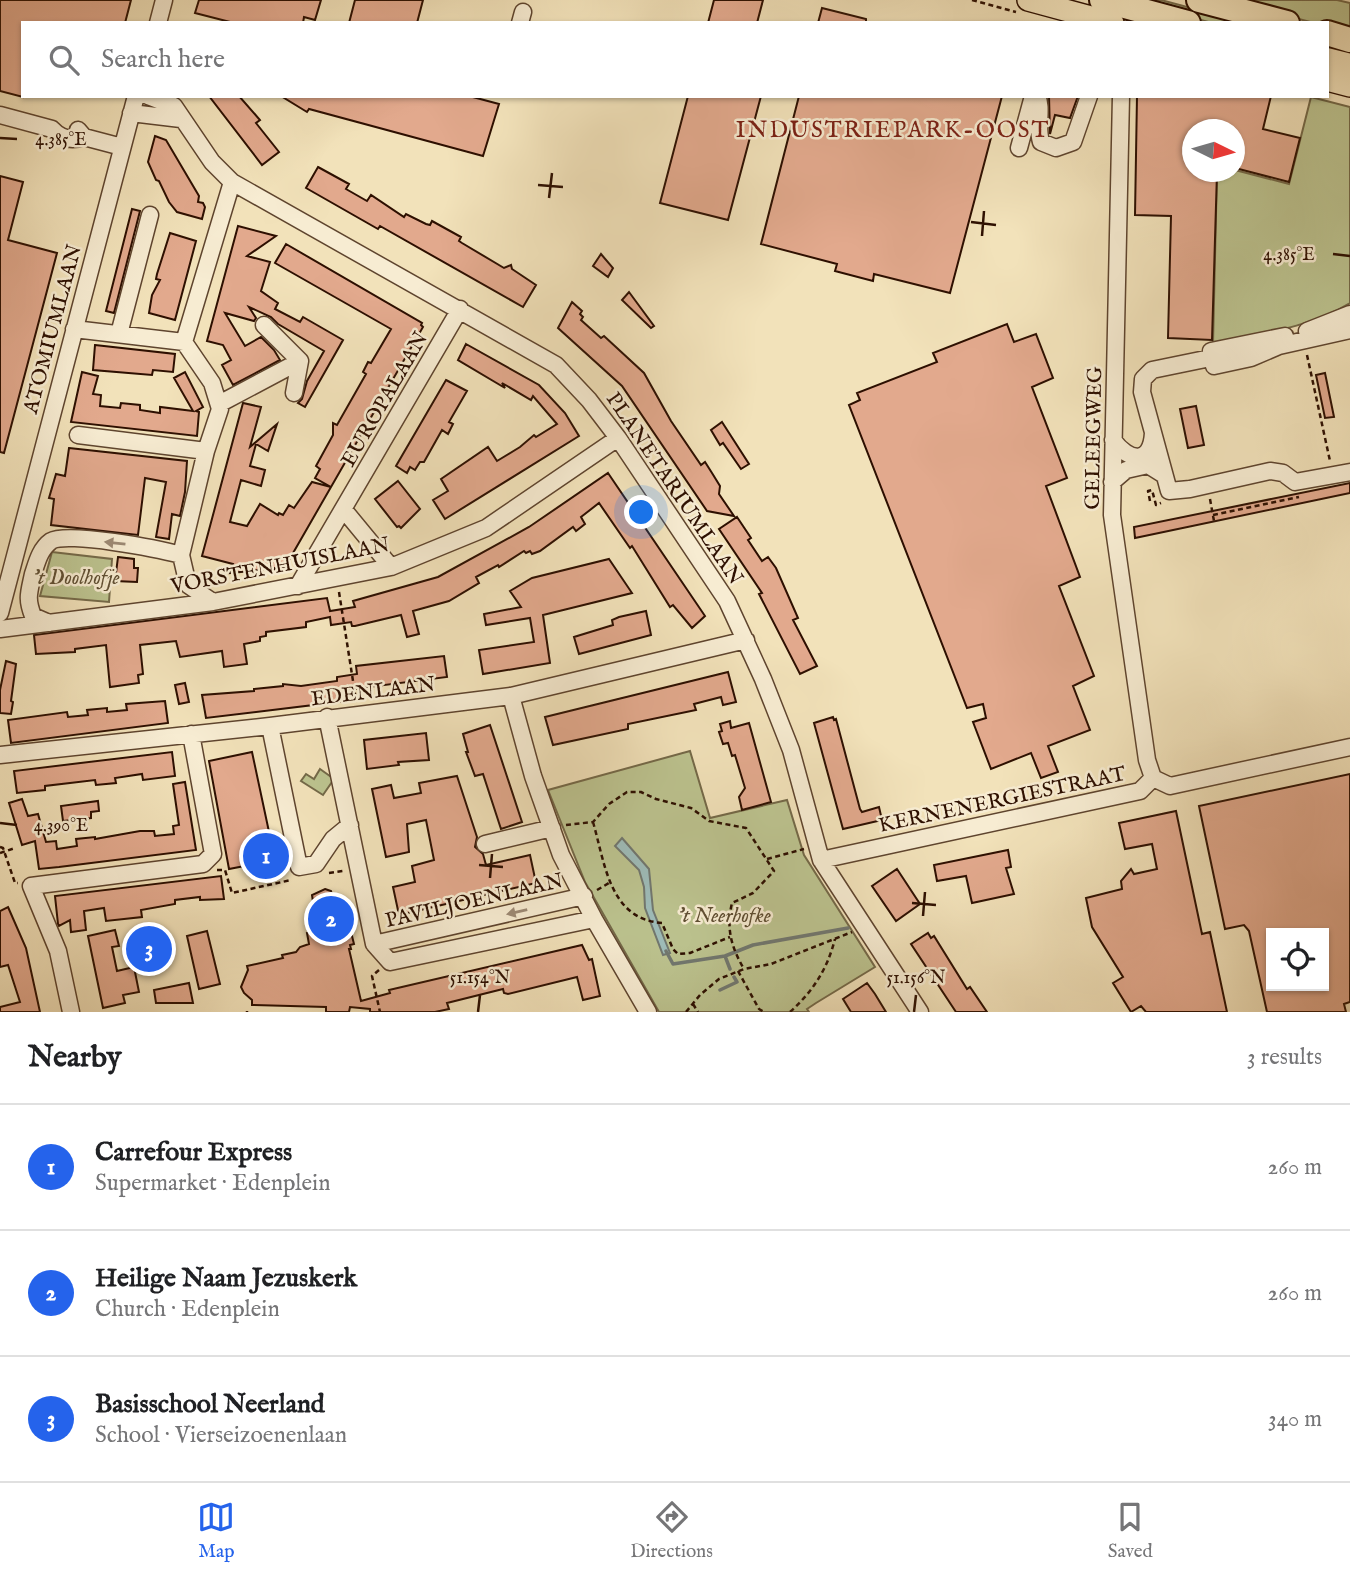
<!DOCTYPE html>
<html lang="en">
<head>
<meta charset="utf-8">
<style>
  body { margin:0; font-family:"IM FELL English",serif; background:#f6f6f6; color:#202124 }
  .controls { position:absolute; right:21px; bottom:21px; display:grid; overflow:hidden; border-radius:0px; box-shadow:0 2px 5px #0004 }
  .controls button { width:63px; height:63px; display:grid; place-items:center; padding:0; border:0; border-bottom:2px solid #e0e0e0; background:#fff; color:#202124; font:35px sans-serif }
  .compass { position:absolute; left:1182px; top:119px; width:63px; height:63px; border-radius:50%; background:#fff; box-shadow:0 2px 5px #0004; rotate:95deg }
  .you { position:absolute; left:642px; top:513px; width:24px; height:24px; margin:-18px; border:5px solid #fff; border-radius:50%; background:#1a73e8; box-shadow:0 0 0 10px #1a73e833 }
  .badge { display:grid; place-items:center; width:46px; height:46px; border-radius:50%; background:#2563eb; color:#fff; font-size:23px; font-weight:700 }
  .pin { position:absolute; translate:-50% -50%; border:4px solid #fff; box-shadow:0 2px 7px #0006 }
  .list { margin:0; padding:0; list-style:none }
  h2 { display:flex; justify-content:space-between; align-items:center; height:91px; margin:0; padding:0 28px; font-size:30px }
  h2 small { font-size:23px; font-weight:400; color:#757577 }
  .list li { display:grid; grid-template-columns:46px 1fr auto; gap:21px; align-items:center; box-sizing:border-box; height:126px; padding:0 28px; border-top:2px solid #e0e0e0 }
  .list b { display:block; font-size:26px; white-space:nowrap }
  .list p { margin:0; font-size:23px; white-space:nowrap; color:#757577 }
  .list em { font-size:23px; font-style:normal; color:#757577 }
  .icon { flex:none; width:38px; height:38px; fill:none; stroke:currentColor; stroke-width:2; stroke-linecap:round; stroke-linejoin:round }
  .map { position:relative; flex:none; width:1350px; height:1012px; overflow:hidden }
  .search { position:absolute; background:#fff; box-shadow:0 2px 5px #0004; left:21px; right:21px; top:21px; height:77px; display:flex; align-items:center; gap:18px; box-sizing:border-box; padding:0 24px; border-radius:0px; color:#757577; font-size:26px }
  .sheet { height:469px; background:#fff }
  nav { display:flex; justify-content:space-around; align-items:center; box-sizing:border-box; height:98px; border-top:2px solid #e0e0e0; background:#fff; font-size:19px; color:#757577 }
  nav a { display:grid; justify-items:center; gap:4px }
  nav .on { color:#2563eb }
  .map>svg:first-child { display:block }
  .green { fill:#bcc38f; stroke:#746948; stroke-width:2 }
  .water { fill:#9ebcb9; stroke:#71776f; stroke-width:2 }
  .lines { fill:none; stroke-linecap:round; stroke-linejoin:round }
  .stream { stroke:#71776f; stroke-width:3.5 }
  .building { fill:#e2a98d; stroke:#2d0f00; stroke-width:2; fill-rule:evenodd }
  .minor-casing { stroke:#5e442e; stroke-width:19 }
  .major-casing { stroke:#2d0f00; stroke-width:24 }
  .highway-casing { stroke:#2d0f00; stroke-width:28 }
  .path { stroke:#2d0f00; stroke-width:2.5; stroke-dasharray:5 3.5; stroke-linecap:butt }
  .minor { stroke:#f7ecd2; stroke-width:16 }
  .major { stroke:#f2e2ba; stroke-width:21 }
  .highway { stroke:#f2e2ba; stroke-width:24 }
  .oneway { fill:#9c8974 }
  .ticks { fill:none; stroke:#2d0f00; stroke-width:2.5 }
  .labels { text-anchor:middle; stroke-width:5; stroke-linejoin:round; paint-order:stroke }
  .street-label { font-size:21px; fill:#2d0f00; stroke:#f7ecd2 }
  .park-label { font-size:21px; font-style:italic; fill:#5f4e32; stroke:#f7ecd2 }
  .neighbourhood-label { font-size:23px; letter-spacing:2px; fill:#7a1f14; stroke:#f7ecd2 }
  .ticks-label { font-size:18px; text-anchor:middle; fill:#2d0f00; stroke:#f7ecd2; stroke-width:5; stroke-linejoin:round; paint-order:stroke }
</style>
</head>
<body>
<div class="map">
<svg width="1350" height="1012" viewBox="0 0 1350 1012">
  <rect width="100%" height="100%" fill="#f2e2ba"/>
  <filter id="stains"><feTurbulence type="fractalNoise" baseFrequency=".00286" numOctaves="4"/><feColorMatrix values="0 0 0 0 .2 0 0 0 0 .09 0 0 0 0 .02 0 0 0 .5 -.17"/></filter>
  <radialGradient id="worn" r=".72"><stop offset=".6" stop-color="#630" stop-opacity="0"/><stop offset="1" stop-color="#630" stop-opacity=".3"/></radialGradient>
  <path class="green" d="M1127,0H1161L1247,23H1212Z
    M1228,0H1337L1350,3V32L1327,23H1314Z
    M1311,97L1350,107V303C1309,328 1259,334 1213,344L1217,172L1235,170L1289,184Z
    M52,552L112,559L109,602L40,596Z
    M690,751L710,818L787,800L804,855L875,967L816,1003L807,1009L809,1012H659L585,882L548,790Z
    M320,769L334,779L323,795L301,781L306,774L314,779Z"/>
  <path class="water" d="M622,838L649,869L653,910L670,953L663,955L645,908L644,887L639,870L615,846Z"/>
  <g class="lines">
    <path class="stream" d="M666,951L673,964L725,956L753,945L848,928
      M725,956L730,969
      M720,990L737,982L734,977"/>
  </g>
  <path class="building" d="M0,0H131L125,23H23V97L0,91Z
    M199,0H321L315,20L304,17L303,23H234L195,13Z
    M355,0H423L417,23H349Z
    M714,0H763L757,23H708Z
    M822,8L866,19V23H818Z
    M209,96H239L260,120L256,123L279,152L262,165Z
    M281,96H469L499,104L483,156L309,109L307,112Z
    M688,96H761L728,220L660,203Z
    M799,96H1002L950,293L874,274L873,281L835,271L837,264L761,244Z
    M1049,96H1078L1070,118L1055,115L1050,134Z
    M1137,96H1271L1263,129L1300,138L1289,182L1235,168V130H1193V172H1217L1212,340L1168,338L1171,216L1135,215Z
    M155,136L166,140L199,196L198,202L203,203L205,207L202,219L177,212L169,202L159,181L156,180L148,162Z
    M318,167L349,184L346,189L367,201L371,195L404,217L406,214L426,224L430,225L432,221L461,237L459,241L462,243L504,268L511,265L512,269L536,285L523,307L380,226L378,229L306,188Z
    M0,176L23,182L8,240L57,253L4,453L0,452Z
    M132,209L140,211L114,313L106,311Z
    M238,226L276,236L247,256L270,262L261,291L278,303L275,309L300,322L303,317L343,340L305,407L298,403L302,399L307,381L324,351L278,324L271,317L249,307L256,318L254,321L225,313L245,346L261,337L274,350L280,360L233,385L222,365L231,360L223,345L207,341Z
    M170,233L196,241L175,320L149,313L152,295L160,280L156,279L157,274Z
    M286,244L422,323L421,325L423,327L285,567L275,568L273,572L270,569L230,573L233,564L202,556L243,403L261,407L250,447L277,424L268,451L256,444L250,466L265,470L261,486L241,480L230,522L247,526L260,504L278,515L279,513L283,515L289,505L294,508L312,482L331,487L315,478L320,469L316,466L333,435V423L337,425L366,374L363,372L368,362L371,363L391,329L275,263Z
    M601,254L613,268L608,277L593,266Z
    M629,292L654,326L651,328L622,300Z
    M572,302L582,311L580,314L583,317L581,320L601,338L604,336L644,373L671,421L701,465L705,462L712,473L720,486L719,494L734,516L707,511L622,386L558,328Z
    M1007,324L1014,342L1036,334L1053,378L1032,387L1067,478L1046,486L1080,577L1059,586L1094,676L1073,686L1090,730L1048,746L1058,772L1041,778L1031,753L991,769L973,722L986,718L983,704L967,708L849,405L860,400L857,393L937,362L933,353Z
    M466,344L539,385L565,413L579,436L445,519L433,500L448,491L441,479L488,447L497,461L520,447L534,435L536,437L557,424L533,396L531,400L502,383L505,388L458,360Z
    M95,345L175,354L173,372L153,370L152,375L93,370Z
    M82,372L98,376L93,394L101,395L100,406L120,408L121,403L140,405V410L160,413V407L193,411L174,378L185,372L203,407L196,411L199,412L197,436L71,422Z
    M1325,373L1334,417L1325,418L1316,375Z
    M446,380L467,391L449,422L453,424L448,434L442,430L424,462H420L415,470L410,467L407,473L396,466Z
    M1196,406L1204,445L1188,448L1180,409Z
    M722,422L749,464L741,469L723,443L720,445L711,430Z
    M69,448L187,461L185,492L180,516L172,514L169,539L156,537L166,482L145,478L138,535L51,525L54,499L49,498L56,474L65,476Z
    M608,473L705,616L692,628L673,605L670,607L632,546L630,548L599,503L581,517L585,524L576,531L573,527L540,551L532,554L530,551L526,553L524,551L499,567L498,565L476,577L479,583L449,601L413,611L419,634L407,637L401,615L355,626H352L351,622L331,625L330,617L306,622V627L266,632V636L260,637V641L244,644L247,664L224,667L222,651L180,657L176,641L140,645L143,674L138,675L139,683L110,687L106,645L75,649V652L36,654L34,635L327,598L330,611L355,607L353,601L438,577L529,527Z
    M398,481L420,509L401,528L399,526L397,527L375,499Z
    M1350,483V493L1135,538L1134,527Z
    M737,517L751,538L748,540L762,561L768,557L776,568L798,618L793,620L817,666L800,674L759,594L762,593L719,529Z
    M118,557L134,559V568H138L137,582L115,581Z
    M609,559L632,593L543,615L550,663L483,674L479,650L534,642L530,618L486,625L484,614L521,607L510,591L532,578Z
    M646,611L651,635L579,654L574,637L613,625L612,620L619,617Z
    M444,656L447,677L345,690L346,701L206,718L202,695L254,691V689L283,686V684L301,686L337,681V677L357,674L356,666Z
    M6,661L16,664L11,701L13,702L11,714L0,713V690Z
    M728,672L736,702L723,705L721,697L694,704L696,710L628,724V729L553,745L545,717Z
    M185,683L189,702L179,704L175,685Z
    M165,701L168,723L11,743L8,720L67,712L68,717L88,715L87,710L107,708V712L127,710L126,704Z
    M833,717L834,720L836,719L860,809L862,812L879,807L882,820L843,829L814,723Z
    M730,721L731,728L749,723L771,802L742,810L739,797L745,788L735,755L732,756L728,743L723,744L719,732L722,731L720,724Z
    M490,725L522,822L501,829L483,774L475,776L466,752H468L463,734Z
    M426,733L429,760L398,762L399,765L367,769L364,740Z
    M172,752L175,776L143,780L142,774L115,778L116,783L96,785L95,780L45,786V790L17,793L14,771Z
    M252,752L275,860L229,869L209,761Z
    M1350,774V1002L1344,1004L1346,1012H1267L1249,931L1244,925L1225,929L1199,806ZM1271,933H1324V986H1271Z
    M457,776L477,837L475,847L483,854L486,865L530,855L536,883L399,915L393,887L415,882L412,866L434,860L426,820L407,824L409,852L386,857L372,789L391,785L394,798L421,793L419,783Z
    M185,782L196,850L59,867L39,869L35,841L22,845L9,803L22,799L28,816L38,814L46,842L56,841L57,849L77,846L76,839L95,837V839L140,831H154L155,836L174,834L173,826L179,825L173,784Z
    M98,801L99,811L91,812V818L63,821L61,806Z
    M1176,811L1202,934L1210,932L1227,1012H1146L1141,1006L1131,1012L1113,983L1123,977L1092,927L1086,898L1122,889L1121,881L1131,869L1134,874L1157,869L1152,844L1125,849L1119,823Z
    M1008,850L1011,867L1006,868L1014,894L972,903L966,876L937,881L934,865Z
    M897,869L920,904L896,921L872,886Z
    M221,876L224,899L200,900V897L175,900V904L141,910L142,917L106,921L104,908L84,911L86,930L71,932L70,920L59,926L58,924L55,896Z
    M325,889L331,891L333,899L335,898L340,917L345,916L347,924H349L354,944L350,945L351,949H349L361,1001L390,993L389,990L582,945L589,960L592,959L600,996L583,1000L577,977L508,994L504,993L503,989L447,1003L449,1009L435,1012H370V1009L350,1007L349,1012H326V1007L252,1005V1000L244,993L241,987L248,970L247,966L283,958L282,955L296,952L300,947L309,944L307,933L312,932L310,924L316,922L312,895Z
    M8,907L26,948L40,1012H0V1007L20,1002L8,965L0,967V911Z
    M115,930L119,946L112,947L117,971L134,967L139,992L123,995L125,1003L103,1008L88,936Z
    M207,931L220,984L199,989L187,936Z
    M928,933L931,938L934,936L967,989L970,987L987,1012H956L911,944Z
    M189,983L193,1003H156L154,990Z
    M867,983L875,994L886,1012H851L843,999Z"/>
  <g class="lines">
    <defs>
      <path id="minor" d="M158,23L164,0
        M520,23L523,12
        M148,96L174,106L212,162L232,182L556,365L589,400L618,438L727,601L763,679L791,750L821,860L920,1012
        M1037,96C1043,109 1036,125 1041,142L1056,148L1073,142L1089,96
        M1121,96L1112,515L1147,760L1153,778
        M131,113L181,119
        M0,115L52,129C61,139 72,141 84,137
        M78,130L84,137L122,147
        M1019,148L1033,96
        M74,329L184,342
        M1307,331L1350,314
        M119,334L150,215
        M1211,351L1285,336
        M1225,355L1152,370L1143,379L1142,392L1169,491L1190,489L1270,471L1283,473L1295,482L1350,472
        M1214,366L1251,358L1279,346L1350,330
        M294,393L300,361
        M219,404L300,361L264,325
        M78,435L206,451
        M1113,440C1129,462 1151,465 1153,433
        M1112,482L1126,470L1148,465L1164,475
        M344,510L391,567
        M298,586L460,309
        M213,602L188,585L181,555L206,451L220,409L212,383L184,342L232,182
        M0,613L136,96
        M49,623L33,616C26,598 29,593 33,574C37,562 40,549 51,541C67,531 159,549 181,555
        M0,629L213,602L391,567L486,528L618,438
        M511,696L533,776L561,855L594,919L648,1012
        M327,717L374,944L390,962L594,919
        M270,726L299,867L316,864L333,839L350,825
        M0,755L270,726L511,696L746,640
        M1153,778L1170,786L1350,747
        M485,844L552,828
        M821,860L1140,791L1153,778
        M374,944L584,896
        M71,1012L58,951L31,886L203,864L213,854L191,734"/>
      <path id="major" d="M1028,0L1113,23
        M1327,80L1350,86"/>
      <path id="highway" d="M1102,0L1188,23
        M1199,0L1287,23
        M1327,33L1350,40
        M1327,60L1350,66"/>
    </defs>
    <use href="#minor" class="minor-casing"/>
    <use href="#major" class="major-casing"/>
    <use href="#highway" class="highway-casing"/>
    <path class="path" d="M972,0L1016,12
      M1307,355L1330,461
      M1210,499L1214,521
      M1150,501L1148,491L1152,490L1156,505L1161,503
      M1213,515L1299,497
      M339,592L356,700
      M593,822C605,863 609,919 662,923L673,949L678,954L690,953L730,937
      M566,825L593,822L609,804L627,792H641L656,799L691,808L709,821L746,828L774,871L753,893L732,903C726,928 731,947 744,969
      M0,847L3,848L15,883H18
      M0,853L15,848
      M767,859L804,849
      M217,870H225L232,893L291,880
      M329,873L343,871
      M597,890L609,883
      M379,970L372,976L380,1012
      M738,971L759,1009L764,1012
      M693,1004L698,1012
      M247,1012V1011
      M686,1012L700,995L719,979L744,969L771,964L852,932
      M790,1012C813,991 827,970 835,939"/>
    <use href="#minor" class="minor"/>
    <use href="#major" class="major"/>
    <use href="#highway" class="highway"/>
  </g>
  <defs><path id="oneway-solid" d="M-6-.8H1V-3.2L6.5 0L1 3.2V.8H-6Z" transform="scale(1.75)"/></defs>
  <g class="oneway">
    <use href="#oneway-solid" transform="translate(115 543) rotate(-174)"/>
    <use href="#oneway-solid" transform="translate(517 912) rotate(167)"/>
  </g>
  <path class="ticks" d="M0,138L17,139M538,185L563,187M549,198L552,173M971,222L996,225M982,236L984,211M1333,254L1350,256M0,823L17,825M479,865L503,867M490,878L492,854M912,903L936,905M923,916L925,892M478,1012L480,995M914,1012L916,995"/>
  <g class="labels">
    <g class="street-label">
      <text transform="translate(52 329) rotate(-75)" y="7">ATOMIUMLAAN</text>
      <text transform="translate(384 399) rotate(-60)" y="7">EUROPALAAN</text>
      <text transform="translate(1093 438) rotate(-89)" y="7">GELEEGWEG</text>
      <text transform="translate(675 488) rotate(56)" y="7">PLANETARIUMLAAN</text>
      <text transform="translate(280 565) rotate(-11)" y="7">VORSTENHUISLAAN</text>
      <text transform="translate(373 691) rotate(-7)" y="7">EDENLAAN</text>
      <text transform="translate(1002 799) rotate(-12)" y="7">KERNENERGIESTRAAT</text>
      <text transform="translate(474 900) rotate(-13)" y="7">PAVILJOENLAAN</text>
    </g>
    <g class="park-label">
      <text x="76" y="584">'t Doolhofje</text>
      <text x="724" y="922">'t Neerhofke</text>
    </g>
    <g class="neighbourhood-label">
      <text x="893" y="137">INDUSTRIEPARK-OOST</text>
    </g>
  </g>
  <g class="ticks-label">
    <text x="61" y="145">4.385°E</text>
    <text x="1289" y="260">4.385°E</text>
    <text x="61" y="831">4.390°E</text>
    <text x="480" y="983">51.154°N</text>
    <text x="916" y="983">51.156°N</text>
  </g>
  <rect width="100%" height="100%" filter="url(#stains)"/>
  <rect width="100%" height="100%" fill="url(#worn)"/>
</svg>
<div class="controls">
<button><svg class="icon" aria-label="locate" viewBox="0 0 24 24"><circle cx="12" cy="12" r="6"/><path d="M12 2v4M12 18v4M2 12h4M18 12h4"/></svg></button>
</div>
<svg class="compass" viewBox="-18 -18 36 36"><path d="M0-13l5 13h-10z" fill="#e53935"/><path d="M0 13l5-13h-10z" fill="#757577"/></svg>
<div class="you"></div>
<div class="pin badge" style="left:266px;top:856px">1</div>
<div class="pin badge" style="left:331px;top:919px">2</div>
<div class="pin badge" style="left:149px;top:949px">3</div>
<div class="search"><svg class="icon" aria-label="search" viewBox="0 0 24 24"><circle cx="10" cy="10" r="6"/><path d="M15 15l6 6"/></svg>Search here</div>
</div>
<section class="sheet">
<h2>Nearby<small>3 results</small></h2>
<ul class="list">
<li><span class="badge">1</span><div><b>Carrefour Express</b><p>Supermarket · Edenplein</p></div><em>260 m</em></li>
<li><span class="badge">2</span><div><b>Heilige Naam Jezuskerk</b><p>Church · Edenplein</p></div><em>260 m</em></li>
<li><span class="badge">3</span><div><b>Basisschool Neerland</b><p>School · Vierseizoenenlaan</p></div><em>340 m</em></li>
</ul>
</section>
<nav>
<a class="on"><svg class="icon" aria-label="map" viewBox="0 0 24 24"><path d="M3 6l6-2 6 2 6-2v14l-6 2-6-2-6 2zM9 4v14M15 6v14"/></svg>Map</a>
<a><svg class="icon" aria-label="directions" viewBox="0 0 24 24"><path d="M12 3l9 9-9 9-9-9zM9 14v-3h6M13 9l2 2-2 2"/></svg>Directions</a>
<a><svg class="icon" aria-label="saved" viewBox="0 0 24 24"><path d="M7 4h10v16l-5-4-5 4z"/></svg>Saved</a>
</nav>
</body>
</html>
